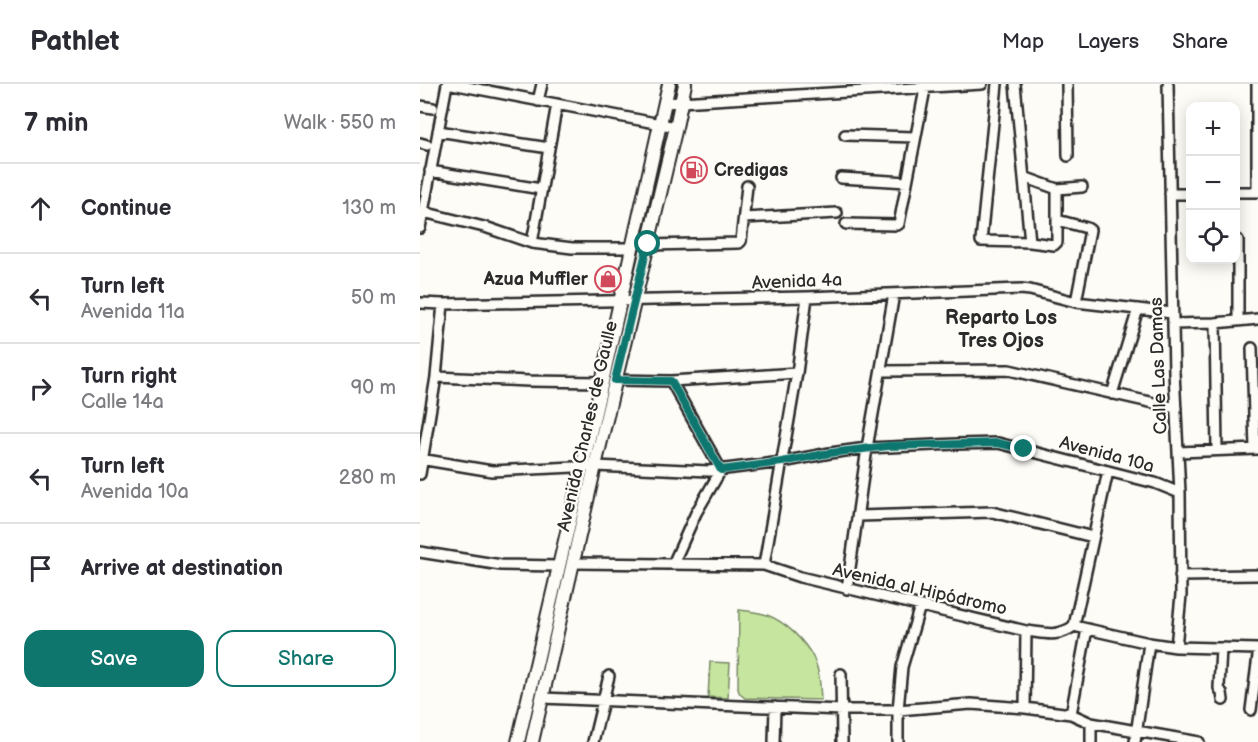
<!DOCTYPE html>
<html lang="en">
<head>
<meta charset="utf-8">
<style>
  body { margin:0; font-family:"Balsamiq Sans",sans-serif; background:#f7f7f7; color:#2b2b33 }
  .controls { position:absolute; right:18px; top:18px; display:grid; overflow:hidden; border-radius:12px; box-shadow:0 3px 15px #0003 }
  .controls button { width:54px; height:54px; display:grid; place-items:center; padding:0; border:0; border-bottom:2px solid #e1e1e2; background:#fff; color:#2b2b33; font:30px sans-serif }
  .stop { position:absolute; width:18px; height:18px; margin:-14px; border:4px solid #0f766e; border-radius:50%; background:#fff }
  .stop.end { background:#0f766e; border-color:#fff; box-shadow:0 2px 6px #0008 }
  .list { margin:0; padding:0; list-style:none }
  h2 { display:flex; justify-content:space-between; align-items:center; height:78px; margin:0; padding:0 24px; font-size:26px }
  h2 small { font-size:20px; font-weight:400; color:#7c7c81 }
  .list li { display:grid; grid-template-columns:39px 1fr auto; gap:18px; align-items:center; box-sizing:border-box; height:90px; padding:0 24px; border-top:2px solid #e1e1e2 }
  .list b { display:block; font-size:22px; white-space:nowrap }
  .list p { margin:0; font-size:20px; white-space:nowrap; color:#7c7c81 }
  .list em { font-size:20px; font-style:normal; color:#7c7c81 }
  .actions { display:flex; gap:12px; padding:18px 24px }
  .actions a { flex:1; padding:14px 0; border:2px solid #0f766e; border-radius:18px; text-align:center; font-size:21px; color:#0f766e }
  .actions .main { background:#0f766e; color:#fff }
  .icon { flex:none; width:33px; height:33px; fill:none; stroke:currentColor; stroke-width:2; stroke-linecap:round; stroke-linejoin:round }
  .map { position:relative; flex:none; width:838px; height:658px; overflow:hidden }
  header { display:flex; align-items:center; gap:36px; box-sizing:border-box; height:84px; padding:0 30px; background:#fff; border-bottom:2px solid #e1e1e2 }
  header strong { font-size:28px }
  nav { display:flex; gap:33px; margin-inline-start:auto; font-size:21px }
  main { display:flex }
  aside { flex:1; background:#fff }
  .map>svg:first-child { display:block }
  .green { fill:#c6e69f; stroke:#788865; stroke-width:1.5 }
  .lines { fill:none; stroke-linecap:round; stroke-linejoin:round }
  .minor-casing { stroke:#2b2b2b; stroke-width:14 }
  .major-casing { stroke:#2b2b2b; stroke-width:16 }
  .minor { stroke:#fdfcf7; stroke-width:9 }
  .major { stroke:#fdfcf7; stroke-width:12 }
  .route { stroke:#0f766e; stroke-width:8 }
  .labels { text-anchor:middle; stroke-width:4.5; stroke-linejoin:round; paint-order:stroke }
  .poi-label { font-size:18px; font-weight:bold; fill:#2b2b2b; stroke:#fdfcf7; text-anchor:start }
  .street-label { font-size:18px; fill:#2b2b2b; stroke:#fdfcf7 }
  .neighbourhood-label { font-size:20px; font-weight:bold; fill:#2b2b2b; stroke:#fdfcf7 }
</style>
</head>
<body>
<header>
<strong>Pathlet</strong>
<nav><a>Map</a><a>Layers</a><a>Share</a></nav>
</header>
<main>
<aside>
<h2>7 min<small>Walk · 550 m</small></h2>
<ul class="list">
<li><svg class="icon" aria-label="ahead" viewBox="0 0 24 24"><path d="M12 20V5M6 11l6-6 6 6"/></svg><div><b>Continue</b></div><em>130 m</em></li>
<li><svg class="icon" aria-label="left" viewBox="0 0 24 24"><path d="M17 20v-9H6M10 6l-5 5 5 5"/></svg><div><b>Turn left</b><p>Avenida 11a</p></div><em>50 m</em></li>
<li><svg class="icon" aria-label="right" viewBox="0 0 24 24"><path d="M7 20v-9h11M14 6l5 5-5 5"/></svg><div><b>Turn right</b><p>Calle 14a</p></div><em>90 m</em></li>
<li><svg class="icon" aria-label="left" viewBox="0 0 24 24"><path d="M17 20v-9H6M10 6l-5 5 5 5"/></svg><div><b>Turn left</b><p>Avenida 10a</p></div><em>280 m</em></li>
<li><svg class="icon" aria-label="arrive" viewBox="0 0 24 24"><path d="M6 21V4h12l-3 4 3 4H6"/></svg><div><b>Arrive at destination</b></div></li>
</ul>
<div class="actions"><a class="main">Save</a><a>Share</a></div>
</aside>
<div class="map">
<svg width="838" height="658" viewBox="0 0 838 658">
  <rect width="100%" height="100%" fill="#fdfcf7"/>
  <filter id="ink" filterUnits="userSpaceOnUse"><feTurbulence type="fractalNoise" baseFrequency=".0167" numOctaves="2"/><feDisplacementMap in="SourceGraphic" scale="12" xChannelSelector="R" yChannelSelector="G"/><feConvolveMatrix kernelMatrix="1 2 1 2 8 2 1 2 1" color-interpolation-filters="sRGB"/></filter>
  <g filter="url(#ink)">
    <path class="green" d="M319,526C329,527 338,528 347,531C366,538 385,557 394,575C400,588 400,602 401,616L325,614L320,610L318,605Z
      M290,578L310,579L308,614L288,613Z"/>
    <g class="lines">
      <defs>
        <path id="minor" d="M32,0L256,43
          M577,0L561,157L610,158L634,161L637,158V105L604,93
          M595,0L610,158
          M647,0L648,72
          M748,0L754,288L760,409L761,511L756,563
          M837,0V108
          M118,17L122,0
          M244,19L562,0
          M0,22L13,24
          M18,47L129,64
          M425,51L495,53
          M0,59L7,61
          M10,87L121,105
          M421,94L487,98
          M637,105L662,103
          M816,108H838
          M750,110H770
          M3,128L68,144L112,159L152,164H212
          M324,134L417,129
          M637,136L667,144L670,146L656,218
          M426,140L477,141L479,140L506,0
          M0,144L27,0
          M818,156V236
          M112,159L137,20
          M228,161L319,159L321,157L327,102
          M0,219L23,220L387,213L601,205L610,206L656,218L752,229
          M795,239L797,366
          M753,240L795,239L838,235
          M832,264L835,365
          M462,287L589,286L756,324
          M16,293L109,297L182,298
          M196,296L251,297L377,289
          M251,297L301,386L276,429L253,480
          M692,310L718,225
          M758,368L838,365
          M0,375L72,387L175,382L289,387L362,378L410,369L447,364L537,360L578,359L735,399L760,409
          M0,390L16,293L23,220
          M439,432L572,428L673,453
          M0,468L81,481L139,482
          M153,479L344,481L380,493L606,547C625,549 637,554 654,542L729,559L756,563L838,565
          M344,481L377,289L387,213
          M760,492L838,491
          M427,505L447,364L474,210
          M654,542L688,387
          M801,564L799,604L802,609L803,616
          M421,590L422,658
          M122,614L422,626H478L551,620L605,624L651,630L671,639L779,658
          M605,624L606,547
          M831,626L838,572
          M651,630L667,545
          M173,658L189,592
          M354,658L355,623
          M478,658V626L482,583L500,522
          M671,658V639
          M715,658L729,559"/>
        <path id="major" d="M98,658L182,298L249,0
          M112,658L175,382L256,43L265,0"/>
      </defs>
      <use href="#minor" class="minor-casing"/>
      <use href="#major" class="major-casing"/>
      <use href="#minor" class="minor"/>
      <use href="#major" class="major"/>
    </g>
  </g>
  <g class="lines" filter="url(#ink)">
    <path class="route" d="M228,160L195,296L251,297L301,386L362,378L410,369L468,362L578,359L604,365"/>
  </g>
  <defs>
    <symbol id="fuel-ring" viewBox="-11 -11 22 22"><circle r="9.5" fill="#fdfcf7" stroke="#d1495b" stroke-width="1.5"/><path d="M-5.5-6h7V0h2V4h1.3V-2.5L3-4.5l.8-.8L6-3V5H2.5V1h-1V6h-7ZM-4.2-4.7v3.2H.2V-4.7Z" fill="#d1495b"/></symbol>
    <symbol id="shop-ring" viewBox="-11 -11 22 22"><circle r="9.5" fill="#fdfcf7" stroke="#d1495b" stroke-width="1.5"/><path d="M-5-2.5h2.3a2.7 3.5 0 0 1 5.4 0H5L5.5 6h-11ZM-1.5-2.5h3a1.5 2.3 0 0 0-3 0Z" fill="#d1495b"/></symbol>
  </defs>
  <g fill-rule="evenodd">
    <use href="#fuel-ring" x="259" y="71" width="30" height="30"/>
    <use href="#shop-ring" x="173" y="180" width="30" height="30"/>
  </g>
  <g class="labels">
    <g class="poi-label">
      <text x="294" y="92">Credigas</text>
      <text x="168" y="201" text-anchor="end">Azua Muffler</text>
    </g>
    <g class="street-label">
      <text transform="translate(377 197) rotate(-2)" y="6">Avenida 4a</text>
      <text transform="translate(738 282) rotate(-92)" y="6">Calle Las Damas</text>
      <text transform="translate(167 342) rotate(-77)" y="6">Avenida Charles de Gaulle</text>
      <text transform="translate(687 370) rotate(15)" y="6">Avenida 10a</text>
      <text transform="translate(500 505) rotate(13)" y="6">Avenida al Hipódromo</text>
    </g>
    <g class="neighbourhood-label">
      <text x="581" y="240">Reparto Los<tspan x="581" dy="23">Tres Ojos</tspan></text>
    </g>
  </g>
</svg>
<div class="controls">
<button>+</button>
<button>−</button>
<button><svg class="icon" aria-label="locate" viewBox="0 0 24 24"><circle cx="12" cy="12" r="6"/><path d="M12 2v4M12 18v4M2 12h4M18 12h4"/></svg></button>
</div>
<div class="stop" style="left:228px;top:160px"></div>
<div class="stop end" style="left:604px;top:365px"></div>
</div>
</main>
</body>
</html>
